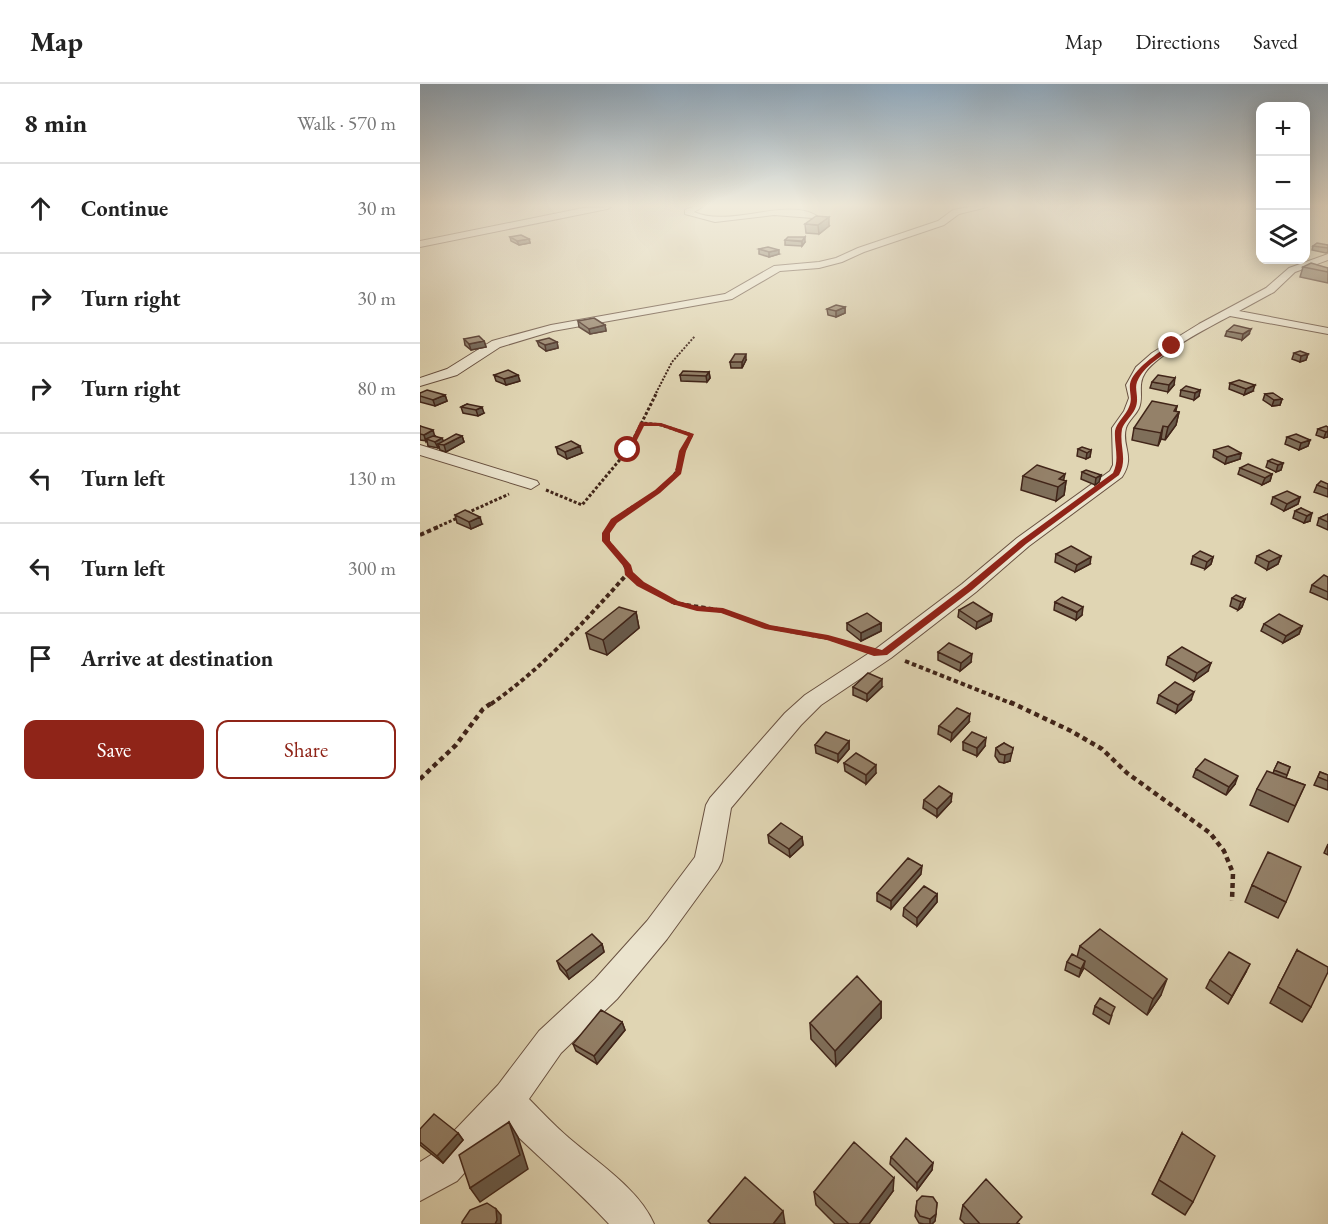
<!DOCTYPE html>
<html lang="en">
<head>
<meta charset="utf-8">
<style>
  body { margin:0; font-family:"EB Garamond",serif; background:#f6f6f6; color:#222 }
  .controls { position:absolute; right:18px; top:18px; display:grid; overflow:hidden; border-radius:12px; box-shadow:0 3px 15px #0003 }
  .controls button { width:54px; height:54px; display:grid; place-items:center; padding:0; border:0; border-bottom:2px solid #e0e0e0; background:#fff; color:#222; font:30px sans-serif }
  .stop { position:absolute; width:18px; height:18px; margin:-14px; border:4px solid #8f2418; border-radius:50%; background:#fff }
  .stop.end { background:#8f2418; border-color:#fff; box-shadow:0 2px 6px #0008 }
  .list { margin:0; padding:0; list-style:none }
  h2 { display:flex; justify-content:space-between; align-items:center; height:78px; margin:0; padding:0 24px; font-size:26px }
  h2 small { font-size:20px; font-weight:400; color:#767676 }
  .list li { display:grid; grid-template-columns:39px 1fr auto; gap:18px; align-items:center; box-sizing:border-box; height:90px; padding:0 24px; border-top:2px solid #e0e0e0 }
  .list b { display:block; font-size:22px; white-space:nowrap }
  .list em { font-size:20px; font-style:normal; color:#767676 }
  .actions { display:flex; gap:12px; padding:18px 24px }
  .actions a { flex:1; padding:14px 0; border:2px solid #8f2418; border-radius:12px; text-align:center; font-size:21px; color:#8f2418 }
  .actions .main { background:#8f2418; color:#fff }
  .icon { flex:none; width:33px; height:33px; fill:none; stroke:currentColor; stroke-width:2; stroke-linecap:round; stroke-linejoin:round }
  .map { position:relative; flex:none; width:908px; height:1140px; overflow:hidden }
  header { display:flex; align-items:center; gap:36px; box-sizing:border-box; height:84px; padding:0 30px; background:#fff; border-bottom:2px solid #e0e0e0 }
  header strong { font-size:28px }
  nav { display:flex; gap:33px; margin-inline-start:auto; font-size:21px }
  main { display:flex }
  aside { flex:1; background:#fff }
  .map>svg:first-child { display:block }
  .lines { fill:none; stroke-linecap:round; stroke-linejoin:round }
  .minor-casing { stroke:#695140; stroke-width:2 }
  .path-far3 { stroke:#412519; stroke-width:2; stroke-dasharray:2 1.5; stroke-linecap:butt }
  .path-far2 { stroke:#412519; stroke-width:3; stroke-dasharray:3 2; stroke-linecap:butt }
  .path-far1 { stroke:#412519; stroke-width:4; stroke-dasharray:4.5 3; stroke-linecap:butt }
  .path { stroke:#412519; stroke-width:4.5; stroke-dasharray:5 4; stroke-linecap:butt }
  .minor { fill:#ebe4ce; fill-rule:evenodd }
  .wall { fill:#7f6f5a; stroke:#412519; stroke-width:1.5 }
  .shaded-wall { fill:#685a4a; stroke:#412519; stroke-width:1.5 }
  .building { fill:#948169; stroke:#412519; stroke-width:1.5 }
  .route { fill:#8f2418 }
</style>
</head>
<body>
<header>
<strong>Map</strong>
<nav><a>Map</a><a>Directions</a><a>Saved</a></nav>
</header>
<main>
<aside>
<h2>8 min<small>Walk · 570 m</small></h2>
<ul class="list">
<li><svg class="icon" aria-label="ahead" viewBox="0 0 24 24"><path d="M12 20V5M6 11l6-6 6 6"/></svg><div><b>Continue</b></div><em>30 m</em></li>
<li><svg class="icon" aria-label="right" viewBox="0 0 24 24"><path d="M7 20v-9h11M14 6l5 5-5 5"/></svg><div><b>Turn right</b></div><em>30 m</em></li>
<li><svg class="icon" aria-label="right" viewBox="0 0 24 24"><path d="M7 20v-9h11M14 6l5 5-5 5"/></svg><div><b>Turn right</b></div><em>80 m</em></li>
<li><svg class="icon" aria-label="left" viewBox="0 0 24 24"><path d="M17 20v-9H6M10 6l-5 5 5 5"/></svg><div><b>Turn left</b></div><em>130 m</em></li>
<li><svg class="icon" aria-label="left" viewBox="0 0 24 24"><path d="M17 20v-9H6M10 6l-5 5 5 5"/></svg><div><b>Turn left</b></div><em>300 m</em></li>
<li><svg class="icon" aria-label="arrive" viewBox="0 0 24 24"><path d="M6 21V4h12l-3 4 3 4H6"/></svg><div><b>Arrive at destination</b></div></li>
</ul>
<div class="actions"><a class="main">Save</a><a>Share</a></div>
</aside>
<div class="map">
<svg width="908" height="1140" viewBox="0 0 908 1140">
  <rect width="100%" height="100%" fill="#e0d5b3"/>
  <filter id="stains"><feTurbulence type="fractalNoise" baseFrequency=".00333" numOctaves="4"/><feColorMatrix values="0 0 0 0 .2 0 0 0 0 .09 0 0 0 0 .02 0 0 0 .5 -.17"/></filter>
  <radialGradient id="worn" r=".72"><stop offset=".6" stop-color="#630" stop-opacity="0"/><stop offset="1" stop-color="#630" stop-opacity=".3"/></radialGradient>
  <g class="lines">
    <defs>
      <path id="minor" d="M191,123L187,125L0,163V157L163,124Z
        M272,123H282L274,128C309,144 367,113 397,132L393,134L354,131L295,138L265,130V126Z
        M549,123H567L539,130L524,141L444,168L422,178L399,184L360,187L312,215L133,247L80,263L37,291L0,302V294L27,285L72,257L131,241L305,210L354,182L399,178L416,174L438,164L518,137L533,126Z
        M908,170V176L875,188L854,208L819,227L908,244V250L810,232C789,243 737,270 725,289C717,301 724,312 719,324C716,331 708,337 706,344C701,362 716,372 702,393L609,462L556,508L471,574L401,621L381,641L311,724L302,777L298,785L247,855L197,915L141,969L109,1015C122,1028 135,1042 149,1054C177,1078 220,1106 234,1140H189C157,1105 120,1075 87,1042L37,1097L0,1117V1078L11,1071L78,1001L119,947L175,895L227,837L275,773L286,721L290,714L365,629L385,611L457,564L542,500L597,454L690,387L693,381L692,344L704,327L709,314L706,301L716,283L732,269L779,240L846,204L869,184Z
        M0,361L117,397L119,400L111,405L0,371Z"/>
    </defs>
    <use href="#minor" class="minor-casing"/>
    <path class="path-far3" d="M236,309L252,278L275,252"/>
    <path class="path-far2" d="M126,406L162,421L208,366L237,308
      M47,429L89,410
      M15,444L40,433
      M189,444C203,423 231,416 249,398C261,385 262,366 272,351L241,341L222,339"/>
    <path class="path-far1" d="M0,451L18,443
      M208,489L220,500L255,519L303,527L348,543L408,554L438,563
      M485,577L593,620
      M71,620C123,584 166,536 208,489L204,479L186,455L189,443"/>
    <path class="path" d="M590,618L651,647L682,665L707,689L790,749L804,767L813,789L812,817
      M0,695L36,661L63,625L73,618"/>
    <use href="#minor" class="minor"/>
  </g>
  <path class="wall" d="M385,140L409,142L399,150L386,149Z
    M90,153L109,155L110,159L99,161L91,157Z
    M365,156L385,158L382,162L365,161Z
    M908,161V168L906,169L892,166L893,162Z
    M339,165L359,170L349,173L339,170Z
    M883,183L908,184V199L880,193Z
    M425,223V229L416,233L408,231L407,225Z
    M158,237L185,241L186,247L170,250L159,243Z
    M807,247L829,250L822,256L805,252Z
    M44,255L64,257L66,263L51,266L45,261Z
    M117,257L137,258L138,264L126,267L119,262Z
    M874,269L888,270L886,276L880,278L872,275Z
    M326,276L322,284H311L310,278Z
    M289,288L290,294L287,298L261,297L260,291Z
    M74,291L100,297L86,301L76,297Z
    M732,298L754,301L748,308L730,304Z
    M810,299L833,307L824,311L809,305Z
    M761,306H780L779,312L774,316L760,312Z
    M0,309L25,311L27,317L15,322L0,318Z
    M845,310L862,315L860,321L852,322L843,316Z
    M47,320L64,329L58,332L43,329L41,323Z
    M757,322L755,328H759L756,341L745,356L741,355L738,362L712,356L714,344Z
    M0,342L23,357L42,352L44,358L26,368L20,366L19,363L18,364L8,362L7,357L0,356Z
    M908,343L904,354L896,351L898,345Z
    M867,353L890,356L888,362L879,366L865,360Z
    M136,363L162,369L147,375L138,370Z
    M658,365L671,366L670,373L666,375L657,372Z
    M794,366L821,369L820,375L805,380L793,373Z
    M848,377L863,379L861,386L856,388L846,383Z
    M820,384L852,390L850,397L842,401L818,390Z
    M662,388L681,391L679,398L675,401L661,395Z
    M603,392L646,397L644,411L636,417L601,406Z
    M908,400V413L894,408L897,401Z
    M853,413H880L878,420L864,427L851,420Z
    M881,424L890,437L884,439L873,434L875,427Z
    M908,430V446L897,441L899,434Z
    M35,431L62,440L51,445L37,439Z
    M636,470L670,480L655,488L635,478Z
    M773,472L793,473L791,480L785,485L771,480Z
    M837,472H861L858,480L847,486L835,479Z
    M908,493V516L890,508L892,501Z
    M812,514L825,515L822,523L818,526L810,522Z
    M635,518L662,531L656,536L634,526Z
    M539,526L572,530L571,537L556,545L538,533Z
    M216,528L219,544L187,571L170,565L166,549Z
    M427,539H461V547L441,557L427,546Z
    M844,540L882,542L879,550L863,559L841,547Z
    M518,568L551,578L540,587L518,576Z
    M748,573L788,587L774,597L746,581Z
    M433,603H462L447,617L433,611Z
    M739,611L771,616L756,629L737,619Z
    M549,638L531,657L518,650L519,642Z
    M429,657V665L418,678L396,669L395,661Z
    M543,658L565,662L557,672L543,666Z
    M584,659L590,677L584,679L579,678L575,672L576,664Z
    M858,678L870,683L866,694L885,701L868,738L830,721L837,705L853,689Z
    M424,679L456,689L446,700L425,687Z
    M776,685L815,700L806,711L773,693Z
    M900,688L908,691V706L894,701Z
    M504,716L531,718L517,733L503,724Z
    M348,751L382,753L383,761L370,773L349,759Z
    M908,760V771L904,769Z
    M501,790L471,825L457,817V809Z
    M832,801L866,818L858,834L825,818Z
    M517,810V818L497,842L483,832L484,824Z
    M182,860L184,868L149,895L140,885L137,877Z
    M660,862L741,911L727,931L664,884L659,893L645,886L647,878L657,873Z
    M877,866L891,923L882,938L850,919Z
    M826,888L808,920L786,904L790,896Z
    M461,918V934L416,982L391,955L390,939Z
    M675,922L692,931L689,940L673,930Z
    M202,938L205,946L177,980L156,967L153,960Z
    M0,1045L38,1049L43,1056L23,1079L0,1061Z
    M762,1049L773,1118L765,1131L732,1110Z
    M471,1073L512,1086L497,1106L470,1080Z
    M473,1107L449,1140H415L396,1121L394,1108Z
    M497,1117L517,1119L515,1137L512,1140H504L499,1139L495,1132Z
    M543,1121L600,1140H545L540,1135Z"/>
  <path class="shaded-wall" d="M409,133V142L399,150L398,141Z
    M385,153V158L382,162V157Z
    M109,155L110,159L99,161L97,157Z
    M359,166V170L349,173V168Z
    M425,223V229L416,233V227Z
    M185,241L186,247L170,250L169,245Z
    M831,245L829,250L822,256L823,250Z
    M64,257L66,263L51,266L49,260Z
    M137,258L138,264L126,267L125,261Z
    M326,270V276L322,284V278Z
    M888,270L886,276L880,278L881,272Z
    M289,288L290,294L287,298L286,292Z
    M98,291L100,297L86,301L84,295Z
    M755,294L754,301L748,308L749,301Z
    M835,301L833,307L824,311L826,305Z
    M780,306L779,312L774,316L775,309Z
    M25,311L27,317L15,322L13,316Z
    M862,315L860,321L852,322L854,316Z
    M757,322L754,335L759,328L756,341L745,356L748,343L754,327Z
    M62,323L64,329L58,332L56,326Z
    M743,342L741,355L738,362L741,349Z
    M13,346L15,353L6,355L7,357L6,358L4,351Z
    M908,347V353L904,354L906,348Z
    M42,352L44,358L26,368L24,361Z
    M22,354L25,360H18L19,363L18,364L15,358Z
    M890,356L888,362L879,366L881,359Z
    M160,362L162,369L147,375L145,368Z
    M671,366L670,373L666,375L667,369Z
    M821,369L820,375L805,380L807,373Z
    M863,379L861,386L856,388L858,381Z
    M645,390L643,399L646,397L644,411L636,417L639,395Z
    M852,390L850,397L842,401L845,394Z
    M681,391L679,398L675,401L676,394Z
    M880,413L878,420L864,427L867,420Z
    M892,429L890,437L884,439L887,432Z
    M60,433L62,440L51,445L49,438Z
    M861,472L858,480L847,486L849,478Z
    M671,473L670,480L655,488L657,481Z
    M793,473L791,480L785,485L787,478Z
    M825,515L822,523L818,526L821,518Z
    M663,523L662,531L656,536L657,528Z
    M216,528L219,544L187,571L183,556Z
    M572,530L571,537L556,545L557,538Z
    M461,539V547L441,557V549Z
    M882,542L879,550L863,559L866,552Z
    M552,570L551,578L540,587L541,579Z
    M791,579L788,587L774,597L777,589Z
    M462,595V603L447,617V610Z
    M774,608L771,616L756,629L758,621Z
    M550,630L549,638L531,657L532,649Z
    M566,654L565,662L557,672V664Z
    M429,657V665L418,678V670Z
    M593,664L590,677L584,679L585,671Z
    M456,681V689L446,700V691Z
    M818,692L815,700L806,711L809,703Z
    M532,710L531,718L517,733V725Z
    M382,753L383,761L370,773L369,765Z
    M502,782L501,790L471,825V817Z
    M517,810V818L497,842V834Z
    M182,860L184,868L149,895L146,887Z
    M665,877L663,885L659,893L661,885Z
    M830,880L826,888L808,920L812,912Z
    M747,895L741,911L727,931L733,915Z
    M461,918V934L416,982L415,967Z
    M202,938L205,946L177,980L174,972Z
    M89,1038L98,1053L108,1085L60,1118L50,1104Z
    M38,1049L43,1056L23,1079L17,1072Z
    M513,1079L512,1086L497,1106V1099Z
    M474,1094L473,1107L449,1140H439Z
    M76,1125L81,1131V1140H75Z
    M363,1127L365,1140H353Z
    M516,1130L515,1137L512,1140H510V1135Z"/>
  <path class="building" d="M396,132L409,133L398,141L385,140Z
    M101,151L109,155L97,157L90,153Z
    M368,153H385L382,157L365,156Z
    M897,159L908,161V164L893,162Z
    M348,163L359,166L349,168L339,165Z
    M891,179L908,184V188L883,183Z
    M416,221L425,223L416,227L407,225Z
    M174,234L185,241L169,245L158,237Z
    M814,241L831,245L823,250L807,247Z
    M59,252L64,257L49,260L44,255Z
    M129,254L137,258L125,261L117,257Z
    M880,267L888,270L881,272L874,269Z
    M315,270H326L322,278H310Z
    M88,286L98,291L84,295L74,291Z
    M263,287L289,288L286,292L260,291Z
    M738,291L755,294L749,301L732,298Z
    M819,296L835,301L826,305L810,299Z
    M766,302L780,306L775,309L761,306Z
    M7,306L25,311L13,316L0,312V309Z
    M853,309L862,315L854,316L845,310Z
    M732,317L757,322L754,327L759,328L748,343L743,342L741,349L714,344Z
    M47,320L62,323L56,326L41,323Z
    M0,342L13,346L4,351L0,350Z
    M906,342L908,343V347L906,348L898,345Z
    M36,350L42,352L24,361L18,360Z
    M876,350L890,356L881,359L867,353Z
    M13,352L22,354L15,358L6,355Z
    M151,357L160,362L145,368L136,363Z
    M808,362L821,369L807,373L794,366Z
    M662,363L671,366L667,369L658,365Z
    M852,375L863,379L858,381L848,377Z
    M828,380L852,390L845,394L820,384Z
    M617,381L645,390L639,395L646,397L638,403L603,392Z
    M666,386L681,391L676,394L662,388Z
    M901,397L908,400V405L897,401Z
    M867,407L880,413L867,420L853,413Z
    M881,424L892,429L887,432L875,427Z
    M45,426L60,433L49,438L35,431Z
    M908,430V438L899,434Z
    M651,462L671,473L657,481L636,470Z
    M849,466L861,472L849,478L837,472Z
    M780,467L793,473L787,478L773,472Z
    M904,491L908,493V508L892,501Z
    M816,511L825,515L821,518L812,514Z
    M642,513L663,523L657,528L635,518Z
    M553,518L572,530L557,538L539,526Z
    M199,523L216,528L183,556L166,549Z
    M447,529L461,539L441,549L427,539Z
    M859,530L882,542L866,552L844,540Z
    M529,559L552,570L541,579L518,568Z
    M762,563L791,579L777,589L748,573Z
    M448,589L462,595L447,610L433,603Z
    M755,598L774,608L758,621L739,611Z
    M537,624L550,630L532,649L519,642Z
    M406,648L429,657L418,670L395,661Z
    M552,648L566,654L557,664L543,658Z
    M584,659L593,664L592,669L585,671L580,670L576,664Z
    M436,669L456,681L446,691L424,679Z
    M785,675L818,692L809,703L776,685Z
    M858,678L870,683L867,691L854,686Z
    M847,687L885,701L875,722L837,705Z
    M900,688L908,691V697L898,693Z
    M519,702L532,710L517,725L504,716Z
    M361,739L382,753L369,765L348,751Z
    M848,768L881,783L866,818L832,801Z
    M488,774L502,782L471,817L457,809Z
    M504,802L517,810L497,834L484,824Z
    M680,845L747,895L733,915L660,862Z
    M172,850L182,860L146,887L137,877Z
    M877,866L908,883V888L891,923L858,903Z
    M809,868L830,880L812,912L790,896Z
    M652,870L665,877L661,885L647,878Z
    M437,892L461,918L415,967L390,939Z
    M680,914L695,923L691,932L675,922Z
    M181,926L202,938L174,972L153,960Z
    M14,1030L38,1049L17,1072L0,1058V1045Z
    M89,1038L100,1071L50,1104L39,1071Z
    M762,1049L795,1072L773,1118L739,1096Z
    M486,1054L513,1079L497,1099L471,1073Z
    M434,1058L474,1094L439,1140H429L394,1108Z
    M325,1093L363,1127L353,1140H291L288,1137Z
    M566,1095L602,1133L596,1140H560L543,1121Z
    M502,1112L513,1113L517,1119L516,1130L510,1135L500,1132L496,1125L497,1117Z
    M67,1119L76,1125L77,1136L75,1140H42V1138L50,1126Z"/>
  <linearGradient id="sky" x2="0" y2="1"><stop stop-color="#8fa9be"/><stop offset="0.43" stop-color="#f1ecdd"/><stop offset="1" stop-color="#f1ecdd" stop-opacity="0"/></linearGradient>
  <rect width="908" height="283" fill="url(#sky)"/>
  <path class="route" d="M750,261L755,262C742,273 724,281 717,298C714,306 720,314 715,325C712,332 704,338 702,345C699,362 708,375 699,391L606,460L552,506L467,571L454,572L407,556L345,545L301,529L277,527L252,520L217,502L205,491L204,483L182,457V449L191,435L235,406L255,388L259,367L268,352L240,342H224L211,368H206L220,338L241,339L274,350L266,367L261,390L240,409L197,439L190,449V457L211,481L213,488L224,498L258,517L277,522L303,524L350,541L408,551L462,566L546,502L600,457L693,389C700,375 694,362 695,347C696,339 706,331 709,323C713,314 709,309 710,300C713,285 738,269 750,261Z"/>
  <rect width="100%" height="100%" filter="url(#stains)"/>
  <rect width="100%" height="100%" fill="url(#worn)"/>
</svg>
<div class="controls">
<button>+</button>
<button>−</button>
<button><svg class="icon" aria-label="layers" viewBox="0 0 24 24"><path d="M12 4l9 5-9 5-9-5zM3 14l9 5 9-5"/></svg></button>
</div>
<div class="stop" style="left:208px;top:366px"></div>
<div class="stop end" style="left:752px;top:262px"></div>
</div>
</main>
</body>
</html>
